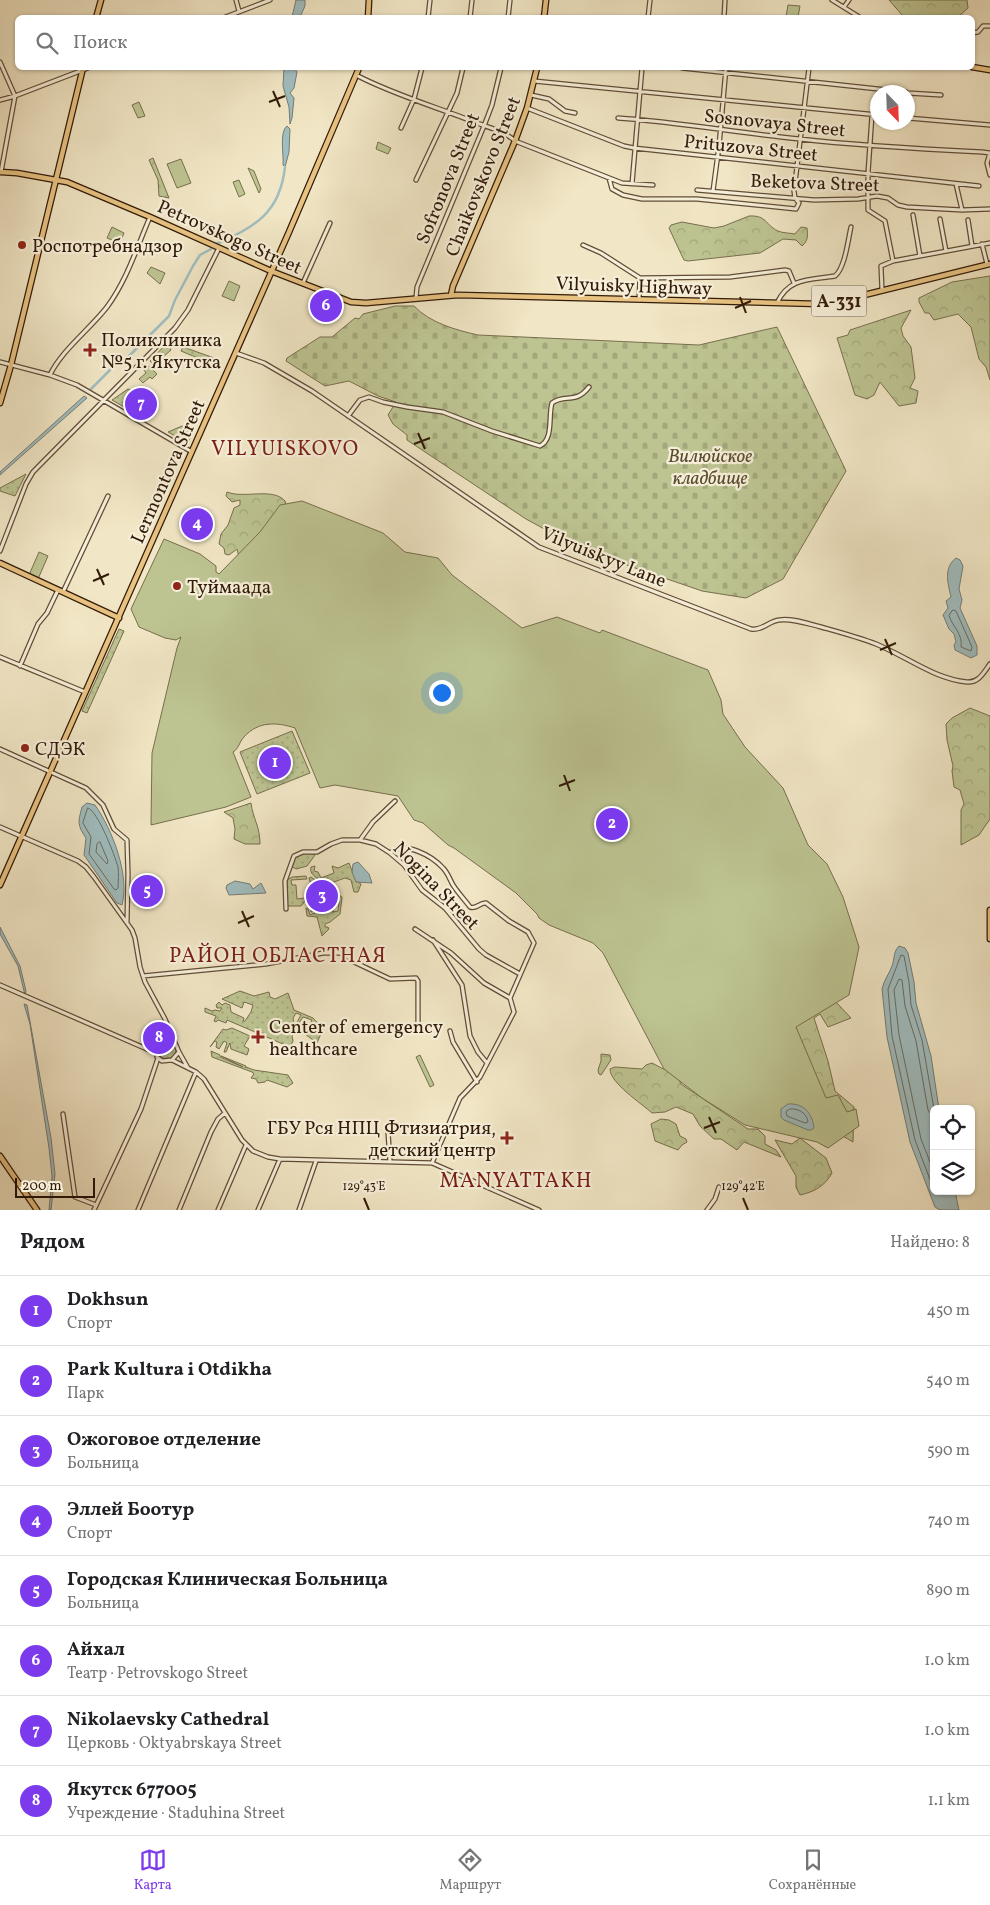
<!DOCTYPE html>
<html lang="ru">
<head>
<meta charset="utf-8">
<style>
  body { margin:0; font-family:Vollkorn,serif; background:#f2f2f2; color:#202124 }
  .controls { position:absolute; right:15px; bottom:15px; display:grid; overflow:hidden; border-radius:8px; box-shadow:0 1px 4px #0004 }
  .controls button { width:45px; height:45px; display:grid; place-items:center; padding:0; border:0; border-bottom:1px solid #e0e0e0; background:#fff; color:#202124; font:25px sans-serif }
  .compass { position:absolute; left:870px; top:85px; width:45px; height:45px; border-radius:50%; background:#fff; box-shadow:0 1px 4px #0004; rotate:157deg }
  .scale { position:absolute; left:15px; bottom:12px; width:80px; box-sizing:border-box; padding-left:5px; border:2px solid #311a08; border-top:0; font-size:14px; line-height:18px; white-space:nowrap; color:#311a08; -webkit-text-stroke:4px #f6efd9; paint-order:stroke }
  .you { position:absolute; left:441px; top:692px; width:18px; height:18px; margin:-12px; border:4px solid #fff; border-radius:50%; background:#1a73e8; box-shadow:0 0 0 8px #1a73e833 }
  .badge { display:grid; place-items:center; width:32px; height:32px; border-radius:50%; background:#7c3aed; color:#fff; font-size:16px; font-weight:700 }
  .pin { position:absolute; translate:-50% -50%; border:2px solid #fff; box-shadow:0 1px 5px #0006 }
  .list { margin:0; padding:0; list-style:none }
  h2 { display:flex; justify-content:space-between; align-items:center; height:65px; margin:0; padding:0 20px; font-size:21px }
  h2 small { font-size:16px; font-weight:400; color:#757577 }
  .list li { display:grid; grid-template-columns:32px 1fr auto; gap:15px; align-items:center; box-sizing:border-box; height:70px; padding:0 20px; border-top:1px solid #e0e0e0 }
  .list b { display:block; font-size:19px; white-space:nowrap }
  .list p { margin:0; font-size:16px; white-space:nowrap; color:#757577 }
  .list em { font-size:16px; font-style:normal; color:#757577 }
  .icon { flex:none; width:28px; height:28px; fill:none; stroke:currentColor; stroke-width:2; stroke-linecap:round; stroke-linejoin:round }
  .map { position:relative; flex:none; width:990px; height:1210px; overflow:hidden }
  .search { position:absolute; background:#fff; box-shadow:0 1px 4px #0004; left:15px; right:15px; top:15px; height:55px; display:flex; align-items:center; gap:12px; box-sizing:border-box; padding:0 18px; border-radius:8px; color:#757577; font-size:19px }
  .sheet { height:625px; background:#fff }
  nav { display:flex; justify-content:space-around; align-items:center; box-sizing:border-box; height:70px; border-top:1px solid #e0e0e0; background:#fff; font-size:14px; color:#757577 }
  nav a { display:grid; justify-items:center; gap:2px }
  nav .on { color:#7c3aed }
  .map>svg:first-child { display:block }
  .grass { fill:url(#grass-dots); stroke:#776f4d }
  .forest { fill:url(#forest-crowns); stroke:#776f4d }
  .wetland { fill:url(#wetland-marsh); stroke:#776f4d }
  .cemetery { fill:url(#cemetery-stones); stroke:#776f4d }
  .park { fill:#bdc492; stroke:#776f4d }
  .water { fill:#a0bdbf; stroke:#747c76 }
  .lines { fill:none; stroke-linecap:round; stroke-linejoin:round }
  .shore { stroke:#686c64; stroke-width:1 }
  .canal { stroke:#a0bdbf; stroke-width:2.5 }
  .minor-casing { stroke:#614d37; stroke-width:5.5 }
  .major-casing { stroke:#311a08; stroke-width:7 }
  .minor { stroke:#f6efd9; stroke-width:3 }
  .major { stroke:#e8c382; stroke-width:4.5 }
  .ticks { fill:none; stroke:#311a08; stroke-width:2 }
  .poi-dot { fill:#8f2418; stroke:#f6efd9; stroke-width:2 }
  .labels { text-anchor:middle; stroke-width:4.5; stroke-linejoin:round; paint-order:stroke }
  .shield { fill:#f6efd9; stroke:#6c5a47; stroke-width:1 }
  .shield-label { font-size:18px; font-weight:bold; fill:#311a08 }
  .street-label { font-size:19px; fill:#311a08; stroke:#f6efd9 }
  .poi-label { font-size:19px; fill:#311a08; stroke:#f6efd9; text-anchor:start }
  .park-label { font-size:19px; font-style:italic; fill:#5b4d31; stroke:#f6efd9 }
  .quarter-label { font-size:21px; letter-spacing:1px; fill:#7a1f14; stroke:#f6efd9 }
  .ticks-label { font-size:12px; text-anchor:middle; fill:#311a08; stroke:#f6efd9; stroke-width:4.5; stroke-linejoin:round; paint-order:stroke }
</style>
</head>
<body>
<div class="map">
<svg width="990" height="1210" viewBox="0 0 990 1210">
  <defs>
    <pattern id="grass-dots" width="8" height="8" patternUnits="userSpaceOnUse" patternTransform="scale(1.25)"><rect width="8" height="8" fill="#bdc492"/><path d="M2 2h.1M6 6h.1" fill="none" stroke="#a3a87c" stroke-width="1.8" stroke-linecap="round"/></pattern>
    <pattern id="forest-crowns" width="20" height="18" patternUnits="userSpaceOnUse" patternTransform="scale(1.25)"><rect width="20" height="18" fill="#bdc492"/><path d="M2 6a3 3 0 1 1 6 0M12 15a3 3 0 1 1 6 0" fill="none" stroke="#a3a87c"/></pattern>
    <pattern id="wetland-marsh" width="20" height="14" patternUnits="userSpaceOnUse" patternTransform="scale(1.25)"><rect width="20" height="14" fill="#bdc492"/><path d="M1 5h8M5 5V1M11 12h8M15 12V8" fill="none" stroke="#a3a87c"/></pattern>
    <pattern id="cemetery-stones" width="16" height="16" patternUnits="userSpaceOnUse" patternTransform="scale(1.25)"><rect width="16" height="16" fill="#bdc492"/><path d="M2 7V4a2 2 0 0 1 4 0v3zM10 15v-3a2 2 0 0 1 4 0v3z" fill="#a3a87c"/></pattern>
  </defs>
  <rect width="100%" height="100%" fill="#f1e6c5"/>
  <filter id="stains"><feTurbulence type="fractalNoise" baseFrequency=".004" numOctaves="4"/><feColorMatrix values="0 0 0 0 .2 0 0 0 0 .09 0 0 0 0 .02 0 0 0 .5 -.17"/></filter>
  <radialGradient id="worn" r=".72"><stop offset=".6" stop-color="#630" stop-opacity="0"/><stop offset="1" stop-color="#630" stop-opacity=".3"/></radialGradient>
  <path class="grass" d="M167,343L171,350L154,365L150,361Z
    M183,347L220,360L217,366L181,351Z
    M128,389L144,396L134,400L133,405L136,411L142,413L138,415L112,400Z
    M26,474L15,496L0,491V488Z
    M119,629L124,631L87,713L82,711Z
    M292,731L310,773L257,794L240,752Z
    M302,853H311L315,855L307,866L296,869L291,866L294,858Z
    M349,863L356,881L361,884L358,892H354L351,880L345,878L331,883V887L325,890L323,888L321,881C316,877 309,874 311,867L315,866L314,871L318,872L321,878L334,873L332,866L338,868Z
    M306,876L307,879L291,880L292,885H296L297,899L305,898V901L301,906H287V880L292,877Z
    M311,877L319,883L321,893L319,897L323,898L324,894L328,893V904L308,905V903L318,902L317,882H310L309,878Z
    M332,892L336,893L342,897L340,914L330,922L325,924V927H328L329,929L322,936L317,917L307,916L306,908L308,909L310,915L315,913V911L311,912V908L333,906V912L338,911L339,902L337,901L336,894H332V904L331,903L329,894Z
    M240,991L254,996L269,992L270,997L275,999L288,993L294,1010L313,1018L323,1029L317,1043L305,1034L312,1020L303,1017L299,1023V1028L296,1024L301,1015L296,1013L293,1018L294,1022L290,1025L297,1030L292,1036L293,1041L290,1047L227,1020L226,1023L218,1020L216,1022L214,1021L216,1016L205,1012V1008L212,1011L215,1010L220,1011L222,1008H217L216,1005L219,1002L222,1005L225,1003L230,1005L231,1012L244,1018L243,1021H245L251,1012L253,1005L244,1002L242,1008L222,999Z
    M232,1028L250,1036L244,1046L249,1049L247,1055L231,1049L230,1043L226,1052H224L227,1043L224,1041L219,1049L216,1047L217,1042L215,1041L210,1047L223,1029L226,1030Z
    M168,1044L175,1046L176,1052C173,1059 166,1060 160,1057L158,1053Z
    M211,1051L220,1055V1057L243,1067L221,1056L246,1066L245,1068L246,1067L254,1070L288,1075L293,1083L287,1087L267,1080L265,1082L258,1083L256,1079L251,1078L254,1074L252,1072L212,1057Z"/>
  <path class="forest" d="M889,0H967L968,8L958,17H910L903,16Z
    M153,158L169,198L159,196L158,180L149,160Z
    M749,216C767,215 765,225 778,231C782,233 790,233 795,234L801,227L807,228C808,236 808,241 802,246L796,240L783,239L760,253L688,261L684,260L682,256L669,228L671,225L682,222L714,228L724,226Z
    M990,276V380L986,367L979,359L971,327L958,314L934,320L929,313H925L919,302V298L952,282Z
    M911,310L901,328L903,336L911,347L915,378L910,388L918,391L916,403L899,406L880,382L874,395L867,399L855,395L837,338L848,335L850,330Z
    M227,492C244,499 273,487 285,501L288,511L240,562L237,549L229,555L225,554L224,548L219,544L221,534L228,525L234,508L240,505V500L232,502L226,496Z
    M970,708L990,716V819L979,835L961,845V810L964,804L960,790L954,787L952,771L953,766L947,740L946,724L952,718Z
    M251,803C253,819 260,826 260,844H245L234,839L235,829L233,818L224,812Z
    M835,1001L851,1018L828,1027L820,1014L814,1018L828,1061L835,1091L854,1107L853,1142L831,1129L796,1029L795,1016Z
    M652,1063L677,1076L681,1084L748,1129H758L765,1136V1144L776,1150L781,1157L744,1142L737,1150L721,1139H714L700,1126L693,1114L676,1107L665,1112L652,1113C641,1103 610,1083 610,1069L615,1067L642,1069L646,1065Z
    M661,1119L669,1120L676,1124L680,1136L686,1139L687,1142L682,1145L678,1150L655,1141L651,1124Z
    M800,1138L826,1158L832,1173C825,1186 814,1192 800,1195L796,1187V1176L775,1140L792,1144Z"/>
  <path class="wetland" d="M601,1054L610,1055L611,1060L601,1075L599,1074L598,1070L601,1061Z"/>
  <path class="cemetery" d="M395,306H414C430,323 456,330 478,335L699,345L777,327L846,471L783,579L746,598L702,591L583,550L526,519L407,440V435L393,424L388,415L396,402L378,396L349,381L325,386L286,361L287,358L320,337H332L355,318L359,319L363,314Z"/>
  <path class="park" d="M788,5L800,6L798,17H786Z
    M139,102L145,116L138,118L132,105Z
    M378,142L391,148L388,154L376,149Z
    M181,159L191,183L177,188L167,164Z
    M248,168L254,171L261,189L259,193Z
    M239,180L245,194L239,197L233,182Z
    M112,227L124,233L120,243L107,238Z
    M151,267L165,273L160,284L147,273Z
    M229,281L240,286L234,301L222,296Z
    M149,366L157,374L152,379L150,377L143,383L139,379L146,373L144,370Z
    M182,426L193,431L188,443L168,432Z
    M302,501L383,533L405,552L438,558L452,575L522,628L557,617L600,633L602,630L708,670L721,700L723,714L745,747L783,788L808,845L827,864L843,897L859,947L849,995L796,1027L826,1098L838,1095L847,1112L856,1109L859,1126L828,1148L817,1142L745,1125L702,1098L664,1069L603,953L593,943L549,925L539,918L537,914L516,893L454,848L448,845L423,823L414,820L398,796L335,785L320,788L295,728C277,722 258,721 244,737C239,742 239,749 233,752L251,797L226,807L151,825L152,753L177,648L181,637L176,640L165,638L139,627L131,609L164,539L200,554L216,566V572L219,574L260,532L280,505Z
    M39,552L48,556L38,579L29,575Z
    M420,1055L434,1085L430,1087L416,1057Z"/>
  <path class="water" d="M296,0H305V6L300,17H292Z
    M284,68H294L297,72L294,88L290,93L294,98L292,118L290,124L289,107L283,86Z
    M287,126L290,129L289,152L285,167L283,165C284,155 279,132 287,126Z
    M84,396L87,398L0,475V472Z
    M956,558L960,560L963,566L959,589L962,600L960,608L977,646V655L971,658L955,650L954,645L956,642L954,634L949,629L943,615L948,608L946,601L951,597C948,584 943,568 956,558Z
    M87,803L95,805C112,829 130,875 122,905L117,903L84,855L86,838C77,825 78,822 82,807Z
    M358,862L369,874L372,883L356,882L352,872L353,864Z
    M235,881L250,884L253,889L261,883L266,893L229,895L226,888L227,885Z
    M0,927L20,966L26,991L25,995L18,966L0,934Z
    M899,946L905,948L908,953L914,982L916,1003L931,1056L939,1109H934V1191H955L959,1210H940L935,1207L910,1142L887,1037L882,989C884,980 889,974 892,966C895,958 893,952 899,946Z
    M24,1004L27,1005L51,1138L55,1174L51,1210H49L52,1176L49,1148L30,1024Z
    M788,1104C804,1103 812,1113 814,1128L811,1130H808L784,1120L781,1117V1109Z"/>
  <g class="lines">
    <path class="shore" d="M953,610L956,611L972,647L971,651L961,647C963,634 953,627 949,616Z
      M88,808C98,811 115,856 118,867C119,874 118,881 118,888L116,890L114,889L89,854L91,837L83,823Z
      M100,842L108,861L107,864L96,852L97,844Z
      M790,1109C798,1108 807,1113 808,1122L805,1123L787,1116L786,1112Z
      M934,1109L922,1040L911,1005L909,982L904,956L901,955L888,989L892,1036L915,1140L934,1190
      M934,1118L928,1110L916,1041L905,1006L902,980L899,979L894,990L899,1035L921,1139L934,1172"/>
    <path class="canal" d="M216,244C255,227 280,213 285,167
      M90,390L112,368L126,359L169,316L175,300L193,266L200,255L211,249"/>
    <defs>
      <path id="minor" d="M236,0L239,11
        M832,0L861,18
        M844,7L849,0
        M223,18L270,0
        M428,18L430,0
        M470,18L472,0
        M508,18L510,0
        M648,18L650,0
        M724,18L725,0
        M972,33L978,32L983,26H990
        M0,62L15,96L1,172
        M682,68L906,92
        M356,75C394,95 437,107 477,123C490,128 506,132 515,141L622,183L653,185
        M534,81L878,115
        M908,93L941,95
        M531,95L549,99L565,111L575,113
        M0,100L15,96L88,68
        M527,108L624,146L634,148L979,186
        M872,115L868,173V210L885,221L893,261L990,243
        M618,118C679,122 739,133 800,139C860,146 921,149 982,152L990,153L987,163L990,175
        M908,118L990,125
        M401,128L414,99L422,68
        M609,178L612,189L623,195L642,199H697L796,209L799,203L795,198L794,191L809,68
        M416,180L457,93L463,68
        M632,184L642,68
        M956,184L962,210
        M697,190L814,200L858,199L877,196L888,198L898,205L907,207L962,210L990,209
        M713,191L719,146L726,68
        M913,215L920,256
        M940,219L946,251
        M968,220L972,246
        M982,244L987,264
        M583,245L601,253L640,278L639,300
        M640,278L730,277L785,270L789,271L794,283
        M303,283L330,223
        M882,290L881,266L893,261
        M416,298L417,287L484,126L492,105L501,68
        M777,303C789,277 810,280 835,276C845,268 848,240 851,227
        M236,353L264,363L312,391L539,547L751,629C762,631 769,621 779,620C793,618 808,624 821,627C839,632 858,637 876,644C906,656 934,679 967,682C979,683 984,672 990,664
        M0,362L50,375L77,385L192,452
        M50,375C61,351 90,329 107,307C127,280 137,247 150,217
        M348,416L360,400L369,397L383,402L407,407L443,412L492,431L540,446C554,439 548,416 552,403C565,393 575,405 589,387
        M0,551L26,484L33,472L175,328L188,310L219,248
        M63,592L108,496
        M0,657L85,692
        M20,666L38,624L47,613L58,590
        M0,749L86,788L103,805L114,829L127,840L128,874L127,922
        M0,827L78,861L86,867L94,877L132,930L135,938L140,967L145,982L165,1019L179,1052L188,1068
        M360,840L373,822L395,801
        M390,853C404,840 432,856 443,868C448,873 450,880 453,885C458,893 465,900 470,907C476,910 480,902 486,903L509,921L528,932L534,943L510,998L514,1012L480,1077L460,1098L432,1163
        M286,909L285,881L294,856L303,852H317L331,844L342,840H360L376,844L390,853L404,865L422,890L445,908L479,949L486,955L520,974
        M415,929L451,953L484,983L510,998
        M433,940L462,985L470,1036L478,1052L487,1063
        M143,976L266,964L323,953H340L347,956L354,962L390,979L416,978L418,981V1030
        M0,985L156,1053
        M450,1031L453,1042L477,1082
        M156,1053C159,1046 166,1040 174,1043
        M157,1057L162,1061L172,1060L178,1053
        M172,1060L196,1072L204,1079L242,1140L253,1151L268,1157L280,1159L432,1163L539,1210
        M63,1114L75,1197L96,1205
        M388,1132L390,1162
        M94,1210L141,1109L158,1058
        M138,1210L196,1072
        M179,1210L211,1132L218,1119L225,1113
        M218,1210L246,1145
        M258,1210L280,1159
        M299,1210L316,1161
        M707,1210L715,1199L719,1187"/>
      <path id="major" d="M96,18L101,0
        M368,18L369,0
        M544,18L546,0
        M972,67L990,70
        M0,172L17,173L67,182L150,217L271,271L351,302L366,303L458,295L820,304L840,301L990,264
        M451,295L453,286L515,141L527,108L537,68
        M0,403L11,365L83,68
        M0,563L119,618
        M0,885L289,232L359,68
        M990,910V939
        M0,1156L37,1210"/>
    </defs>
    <use href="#minor" class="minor-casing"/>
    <use href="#major" class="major-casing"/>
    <use href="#minor" class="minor"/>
    <use href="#major" class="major"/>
  </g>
  <path class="ticks" d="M273,91L280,107M269,102L285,96M740,297L746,313M735,308L751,301M418,433L425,449M414,444L430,438M97,569L104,585M93,581L109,574M885,639L892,655M880,650L896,643M564,775L570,791M559,786L575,780M242,911L249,927M238,923L254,916M709,1117L716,1133M704,1128L720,1122M364,1198L369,1210M743,1198L748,1210"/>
  <g class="poi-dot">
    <circle cx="22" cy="245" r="5"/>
    <path d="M87.5 342.5h5v5h5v5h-5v5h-5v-5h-5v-5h5z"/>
    <circle cx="177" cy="586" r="5"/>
    <circle cx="25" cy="748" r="5"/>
    <path d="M255.5 1029.5h5v5h5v5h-5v5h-5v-5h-5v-5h5z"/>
    <path d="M504.5 1130.5h5v5h5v5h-5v5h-5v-5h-5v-5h5z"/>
  </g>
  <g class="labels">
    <rect class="shield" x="811.5" y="285.5" width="55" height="31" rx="4"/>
    <g class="shield-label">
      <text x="839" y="307">А-331</text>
    </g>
    <g class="street-label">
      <text transform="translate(775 122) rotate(6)" y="7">Sosnovaya Street</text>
      <text transform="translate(751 147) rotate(6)" y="7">Prituzova Street</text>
      <text transform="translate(482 176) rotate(-68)" y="7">Chaikovskovo Street</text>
      <text transform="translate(447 178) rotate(-68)" y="7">Sofronova Street</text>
      <text transform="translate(815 182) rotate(2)" y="7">Beketova Street</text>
      <text transform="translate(230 236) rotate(24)" y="7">Petrovskogo Street</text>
      <text transform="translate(634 285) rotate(2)" y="7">Vilyuisky Highway</text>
      <text transform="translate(167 471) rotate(-66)" y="7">Lermontova Street</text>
      <text transform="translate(604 556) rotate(22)" y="7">Vilyuiskyy Lane</text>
      <text transform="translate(437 885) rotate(46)" y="7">Nogina Street</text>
    </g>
    <g class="poi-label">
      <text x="32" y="252">Роспотребнадзор</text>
      <text x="101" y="346">Поликлиника<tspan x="101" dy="22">№5 г. Якутска</tspan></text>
      <text x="187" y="593">Туймаада</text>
      <text x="35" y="755">СДЭК</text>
      <text x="269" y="1033">Center of emergency<tspan x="269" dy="22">healthcare</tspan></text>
      <text x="496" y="1134" text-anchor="end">ГБУ Рся НПЦ Фтизиатрия,<tspan x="496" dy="22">детский центр</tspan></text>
    </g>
    <g class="park-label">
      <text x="710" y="462">Вилюйское<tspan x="710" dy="22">кладбище</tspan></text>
    </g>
    <g class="quarter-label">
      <text x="285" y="455">VILYUISKOVO</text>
      <text x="278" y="962">РАЙОН ОБЛАСТНАЯ</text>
      <text x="516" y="1187">MANYATTAKH</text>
    </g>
  </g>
  <g class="ticks-label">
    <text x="364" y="1190">129°43'E</text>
    <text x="743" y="1190">129°42'E</text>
  </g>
  <rect width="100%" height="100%" filter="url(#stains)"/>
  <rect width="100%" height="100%" fill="url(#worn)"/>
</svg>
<div class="controls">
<button><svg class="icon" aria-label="locate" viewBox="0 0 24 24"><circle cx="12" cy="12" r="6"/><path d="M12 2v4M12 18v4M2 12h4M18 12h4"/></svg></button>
<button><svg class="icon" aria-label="layers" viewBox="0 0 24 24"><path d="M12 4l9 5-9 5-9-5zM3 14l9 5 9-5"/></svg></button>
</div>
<svg class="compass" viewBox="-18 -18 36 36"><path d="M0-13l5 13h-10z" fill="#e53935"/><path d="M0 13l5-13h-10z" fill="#757577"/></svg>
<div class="scale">200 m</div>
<div class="you"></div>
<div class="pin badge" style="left:275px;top:763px">1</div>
<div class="pin badge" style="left:612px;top:824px">2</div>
<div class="pin badge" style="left:322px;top:896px">3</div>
<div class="pin badge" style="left:197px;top:524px">4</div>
<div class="pin badge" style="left:147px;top:891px">5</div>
<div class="pin badge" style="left:326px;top:306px">6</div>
<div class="pin badge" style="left:141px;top:404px">7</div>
<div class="pin badge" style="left:159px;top:1038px">8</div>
<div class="search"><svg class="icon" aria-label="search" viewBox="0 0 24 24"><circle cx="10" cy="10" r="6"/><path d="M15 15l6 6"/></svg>Поиск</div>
</div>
<section class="sheet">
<h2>Рядом<small>Найдено: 8</small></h2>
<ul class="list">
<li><span class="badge">1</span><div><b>Dokhsun</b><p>Спорт</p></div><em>450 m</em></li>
<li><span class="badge">2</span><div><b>Park Kultura i Otdikha</b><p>Парк</p></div><em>540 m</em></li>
<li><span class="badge">3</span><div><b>Ожоговое отделение</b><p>Больница</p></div><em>590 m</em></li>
<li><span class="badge">4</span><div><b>Эллей Боотур</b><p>Спорт</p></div><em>740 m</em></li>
<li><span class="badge">5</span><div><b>Городская Клиническая Больница</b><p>Больница</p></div><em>890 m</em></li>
<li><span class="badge">6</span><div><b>Айхал</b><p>Театр · Petrovskogo Street</p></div><em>1.0 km</em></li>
<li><span class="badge">7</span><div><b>Nikolaevsky Cathedral</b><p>Церковь · Oktyabrskaya Street</p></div><em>1.0 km</em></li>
<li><span class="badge">8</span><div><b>Якутск 677005</b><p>Учреждение · Staduhina Street</p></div><em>1.1 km</em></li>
</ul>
</section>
<nav>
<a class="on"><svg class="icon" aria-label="map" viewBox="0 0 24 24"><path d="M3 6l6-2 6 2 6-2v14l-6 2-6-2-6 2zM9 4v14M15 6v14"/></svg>Карта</a>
<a><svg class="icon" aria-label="directions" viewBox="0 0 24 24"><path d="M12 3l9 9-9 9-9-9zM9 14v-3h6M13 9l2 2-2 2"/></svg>Маршрут</a>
<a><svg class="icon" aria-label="saved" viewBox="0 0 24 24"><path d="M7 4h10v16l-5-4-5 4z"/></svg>Сохранённые</a>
</nav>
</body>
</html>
